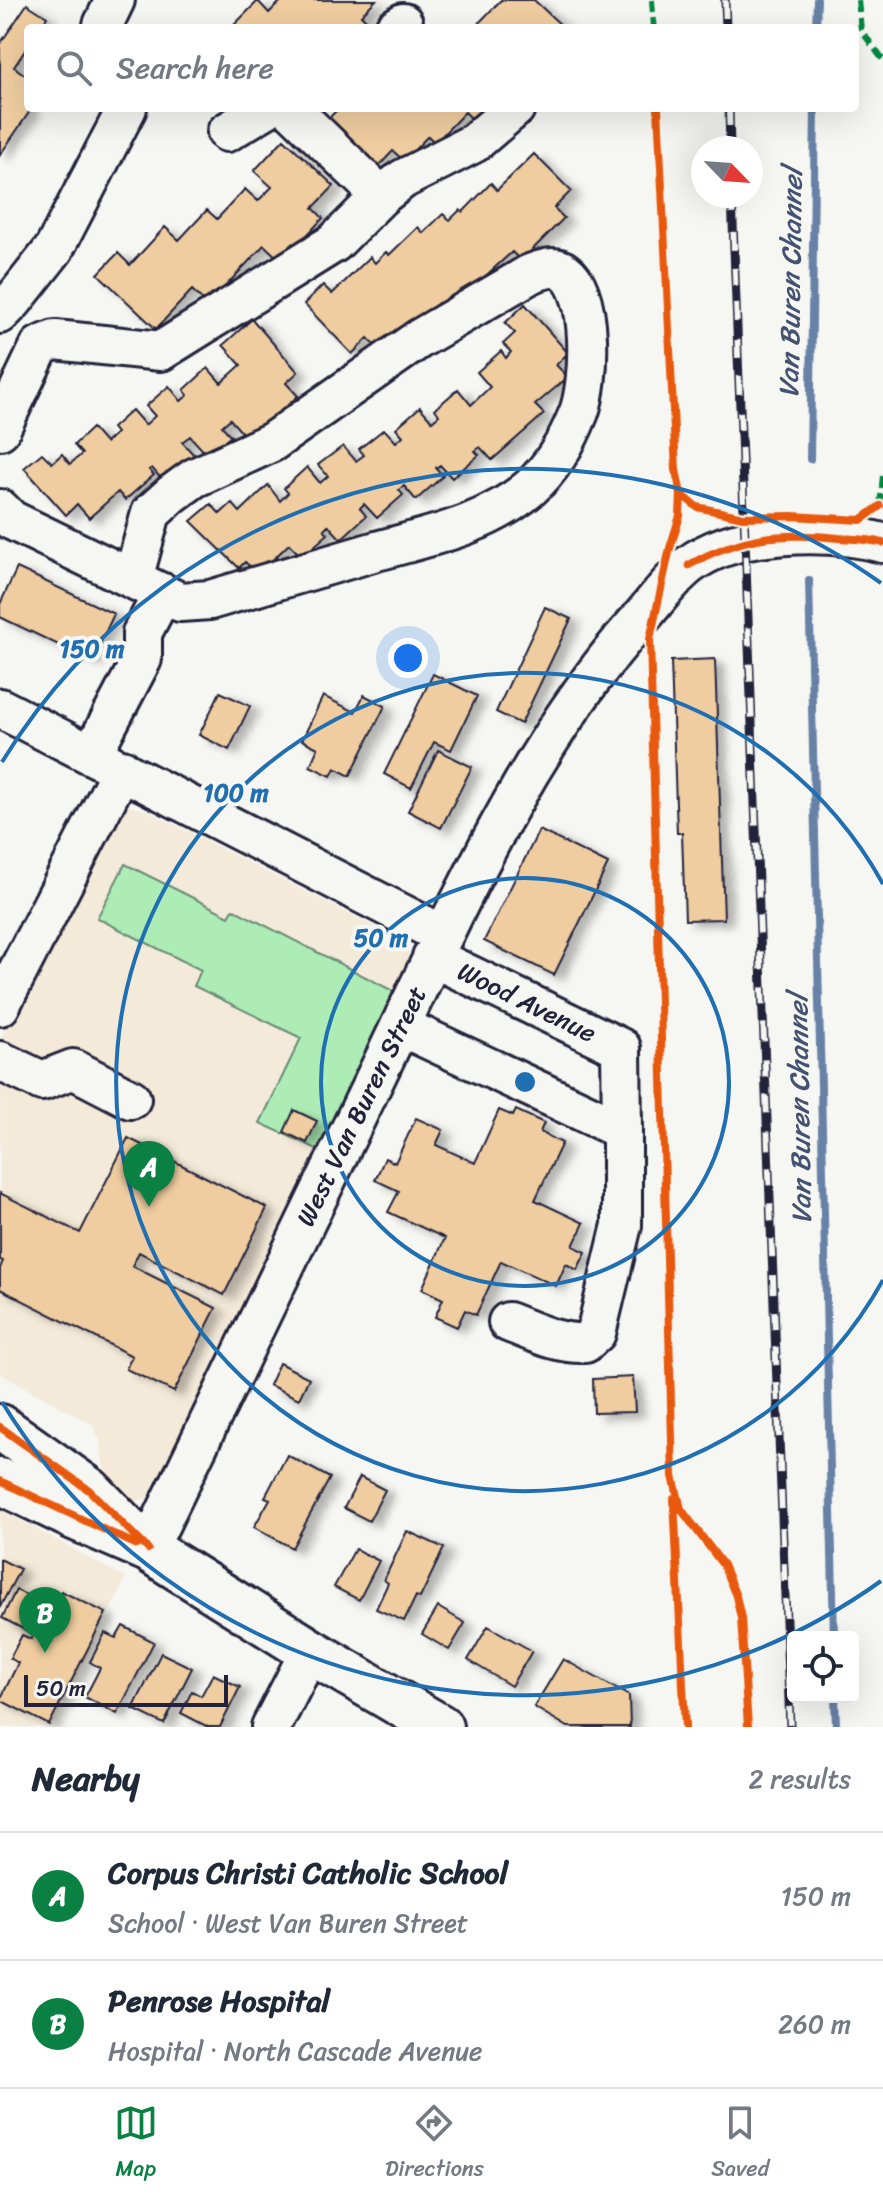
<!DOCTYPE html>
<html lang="en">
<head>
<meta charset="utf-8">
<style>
  body { margin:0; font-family:Sriracha,sans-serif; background:#f6f6f7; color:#1f2937 }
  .controls { position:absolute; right:24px; bottom:24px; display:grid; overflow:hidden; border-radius:8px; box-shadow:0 8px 32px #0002 }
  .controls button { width:72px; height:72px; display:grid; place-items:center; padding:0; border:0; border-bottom:2px solid #e0e1e3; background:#fff; color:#1f2937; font:40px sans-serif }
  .compass { position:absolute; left:691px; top:136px; width:72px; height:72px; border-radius:50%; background:#fff; box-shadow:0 8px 32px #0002; rotate:115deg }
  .scale { position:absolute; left:24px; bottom:20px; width:204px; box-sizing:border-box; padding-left:8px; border:4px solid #22223b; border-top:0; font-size:22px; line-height:28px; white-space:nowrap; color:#22223b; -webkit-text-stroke:6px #f6f6f2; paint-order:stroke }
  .you { position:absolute; left:408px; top:658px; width:28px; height:28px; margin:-20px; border:6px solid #fff; border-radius:50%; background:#1a73e8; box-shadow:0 0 0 12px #1a73e833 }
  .badge { display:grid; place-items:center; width:52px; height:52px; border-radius:50%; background:#0b8043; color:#fff; font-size:26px; font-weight:700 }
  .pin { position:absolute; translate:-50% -66px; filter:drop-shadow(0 2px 4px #0008) }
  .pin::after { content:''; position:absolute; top:42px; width:28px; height:24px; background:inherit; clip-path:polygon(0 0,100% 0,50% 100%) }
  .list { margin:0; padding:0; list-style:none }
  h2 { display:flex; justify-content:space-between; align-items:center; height:104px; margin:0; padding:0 32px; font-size:34px }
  h2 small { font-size:26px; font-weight:400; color:#747a83 }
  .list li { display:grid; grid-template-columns:52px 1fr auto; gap:24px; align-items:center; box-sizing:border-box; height:128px; padding:0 32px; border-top:2px solid #e0e1e3 }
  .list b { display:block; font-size:30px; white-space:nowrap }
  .list p { margin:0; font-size:26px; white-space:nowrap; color:#747a83 }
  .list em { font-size:26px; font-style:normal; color:#747a83 }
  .icon { flex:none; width:44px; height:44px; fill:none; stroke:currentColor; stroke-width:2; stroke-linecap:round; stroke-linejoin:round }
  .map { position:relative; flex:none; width:883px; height:1727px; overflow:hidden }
  .search { position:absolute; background:#fff; box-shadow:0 8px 32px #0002; left:24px; right:24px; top:24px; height:88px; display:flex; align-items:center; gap:20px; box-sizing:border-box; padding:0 28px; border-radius:8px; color:#747a83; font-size:30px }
  .sheet { height:360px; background:#fff }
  nav { display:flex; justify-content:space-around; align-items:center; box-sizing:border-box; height:112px; border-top:2px solid #e0e1e3; background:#fff; font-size:22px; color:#747a83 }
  nav a { display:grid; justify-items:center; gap:4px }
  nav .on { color:#0b8043 }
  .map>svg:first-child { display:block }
  .built { fill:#f4ead9 }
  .green { fill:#adedb5; stroke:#688878; stroke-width:2 }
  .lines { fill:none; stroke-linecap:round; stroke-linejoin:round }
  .stream { stroke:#6782a7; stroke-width:8 }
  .building { fill:#efcda0; stroke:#22223b; stroke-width:2; filter:url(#shadow) }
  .minor-casing { stroke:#22223b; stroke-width:44 }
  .major-casing { stroke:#22223b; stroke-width:50 }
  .minor { stroke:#f6f6f2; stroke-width:38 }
  .major { stroke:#f6f6f2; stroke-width:44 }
  .rail-casing { stroke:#22223b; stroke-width:9 }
  .rail { stroke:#f6f6f2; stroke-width:6; stroke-dasharray:18; stroke-linecap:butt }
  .quiet { stroke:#00873e; stroke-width:6; stroke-dasharray:12 6; stroke-linecap:butt }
  .cycleway-casing { stroke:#f6f6f2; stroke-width:13 }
  .cycleway { stroke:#e8590c; stroke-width:8 }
  .ring { fill:none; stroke:#1f6fb2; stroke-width:4 }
  .labels { text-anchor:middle; stroke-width:8; stroke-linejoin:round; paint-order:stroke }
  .street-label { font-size:26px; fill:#22223b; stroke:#f6f6f2 }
  .water-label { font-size:28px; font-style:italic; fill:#445271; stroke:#f6f6f2 }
  .centre { fill:#1f6fb2; stroke:#f6f6f2; stroke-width:4 }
  .ring-label { font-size:24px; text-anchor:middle; font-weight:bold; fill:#1f6fb2; stroke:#f6f6f2; stroke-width:8; stroke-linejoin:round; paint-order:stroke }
</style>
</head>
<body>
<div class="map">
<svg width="883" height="1727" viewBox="0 0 883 1727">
  <defs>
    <filter id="shadow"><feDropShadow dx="9" dy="5" stdDeviation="4" flood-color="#0004"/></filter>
  </defs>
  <rect width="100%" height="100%" fill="#f6f6f2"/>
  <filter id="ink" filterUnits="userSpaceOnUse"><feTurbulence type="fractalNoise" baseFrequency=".0125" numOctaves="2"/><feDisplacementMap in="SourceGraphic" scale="16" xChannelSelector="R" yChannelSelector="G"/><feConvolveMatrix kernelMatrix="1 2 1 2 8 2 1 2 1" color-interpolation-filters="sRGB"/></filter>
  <g filter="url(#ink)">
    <path class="built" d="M128,806L146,810L402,941L408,952L410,963L163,1485L151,1497L136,1501L121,1496L105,1476L100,1440L92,1424L0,1374V1039L118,811Z
      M0,1509L126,1578L53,1727H0Z"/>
    <path class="green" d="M125,864L229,916L233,909L395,992L319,1150L260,1123L301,1038L194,986L201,970L97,918Z"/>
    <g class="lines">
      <path class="stream" d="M816,28L817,0
        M810,459L815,108
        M809,580L834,1637
        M835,1697L836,1727"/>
    </g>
    <path class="building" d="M282,0H376L361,15L370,24L366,28H231L258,1L269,13Z
      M501,0H534L564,28H474Z
      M27,4L47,17L40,28H28V46L14,67L28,77V108H32L0,155V44Z
      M339,108H359L362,111L365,108H489L476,123L465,112L435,143L428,136L404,161L393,151L378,167L328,119Z
      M284,139L334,186L313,208L323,218L282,262L264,245L208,305L192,290L156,329L98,274L118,253L130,265L165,227L179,240L207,210L217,219L245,189L258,201L272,187L254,171Z
      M534,154L571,191L554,208L564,218L521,261L512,252L446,312L438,303L406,334L380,351L368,338L352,354L304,304L323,285L332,294L370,257L375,263L386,252L389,255L418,227L423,233L443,214L450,220L460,210L463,212L491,183L497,190Z
      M525,304L568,353L556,365L568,377L535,405L544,414L492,460L480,447L475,451L479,455L452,478L440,465L436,468L443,476L416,500L404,486L399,490L403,495L377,518L364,504L360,508L366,516L341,539L328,525L324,529L328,534L302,557L289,544L258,574L245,562L239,568L191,521L211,504L220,514L232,503L240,512L268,485L280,501L288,493L284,488L307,467L320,483L328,476L318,465L343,446L356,461L364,455L359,449L384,429L396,442L403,436L396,428L420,407L432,421L439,415L435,409L458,389L471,405L490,387L477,372L501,351L506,358L511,352L503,344L515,333L505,323Z
      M252,319L298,372L286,383L298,396L248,440L230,419L222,426L231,436L208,456L190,436L182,442L195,456L165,483L152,468L149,470L154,475L125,500L118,492L89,518L77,504L66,515L24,468L42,453L52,463L62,454L70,464L82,454L74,445L92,428L105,443L116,433L112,428L132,410L145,425L155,416L146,406L169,386L181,401L188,395L184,390L208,368L221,383L241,365L223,345Z
      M17,568L114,614L92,661L0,617V604Z
      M545,607L571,619L521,724L496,712Z
      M715,659L724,919L685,920L682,833H677L671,661Z
      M433,674L477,696L451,750L434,742L411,788L384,774Z
      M220,692L250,706L229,750L199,735Z
      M364,695L385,706L350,776L335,768L331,776L310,766L318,748L302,740L323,696L355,712Z
      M438,750L472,767L441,828L408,811Z
      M539,830L608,864L554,975L484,941Z
      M294,1110L317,1121L307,1143L284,1132Z
      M499,1110L513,1116L516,1110L544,1123L540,1132L562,1143L535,1200L584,1223L573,1246L586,1252L577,1270L566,1264L556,1286L501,1261L476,1315L465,1310L457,1327L435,1317L443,1299L422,1289L445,1238L388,1212L399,1191L375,1180L385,1158L395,1163L416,1118L443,1130L436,1145L475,1163Z
      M128,1138L267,1208L224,1295L139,1252L132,1266L216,1308L174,1392L126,1369L132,1356L0,1289V1268L3,1261L0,1260V1193L80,1233Z
      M279,1363L309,1378L299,1399L269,1385Z
      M633,1377L635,1412L594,1413L593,1379Z
      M287,1455L330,1478L292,1548L254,1527L270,1499L265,1497Z
      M360,1477L385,1490L369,1521L344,1508Z
      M407,1531L444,1548L420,1598L416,1596L404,1621L376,1609L388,1583L384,1580Z
      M355,1549L379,1561L359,1600L334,1587Z
      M0,1559L20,1569L0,1607Z
      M16,1590L42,1603L47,1594L57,1599L61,1591L106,1613L49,1725L0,1700L18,1663L10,1658L22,1635L31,1639L33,1634L2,1618Z
      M438,1607L465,1623L449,1650L422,1634Z
      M123,1626L154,1642L117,1714L85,1697L100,1668L90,1662L105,1633L116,1638Z
      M488,1626L532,1651L511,1686L468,1660Z
      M161,1653L192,1668L164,1724L133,1709Z
      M563,1659L629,1696L630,1727H568L534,1707Z
      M213,1674L240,1687L220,1727H208L181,1713L192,1691L201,1696Z"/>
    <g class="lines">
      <defs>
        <path id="minor" d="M104,28L103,25L115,0
          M395,28L403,23
          M290,108L381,196
          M227,132L267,108
          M0,314L13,301L54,249L127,108
          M0,430L40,346L55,340L161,351L334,243L381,196L403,179L474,143L515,108
          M0,509L11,520L180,602L210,600C264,584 319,568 373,552C427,537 486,526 530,488C552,468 568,440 579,412C590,382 594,293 565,272C554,264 541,270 530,274L419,339L272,442L194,478L172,494L151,513L133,579
          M0,708L443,935
          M92,754L142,659V633L163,593
          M432,957L621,1048L622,1130
          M0,1006L122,769
          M400,1026L622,1130V1225L596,1333L585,1343C557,1344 534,1332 508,1322
          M0,1061L42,1081L73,1069L131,1099
          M148,1549C226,1387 304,1225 383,1062C456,910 526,747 640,619C655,602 671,579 689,565C736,529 828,529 883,543
          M271,1727L310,1651"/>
        <path id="major" d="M0,1427L89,1490L132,1534
          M0,1481L74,1517L148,1549L310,1651L440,1727"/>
      </defs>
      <use href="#minor" class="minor-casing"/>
      <use href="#major" class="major-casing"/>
      <use href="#minor" class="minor"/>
      <use href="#major" class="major"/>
      <defs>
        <path id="rail" d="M725,0L726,28
          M729,108L730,148
          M732,196L790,1727"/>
      </defs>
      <use href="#rail" class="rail-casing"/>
      <use href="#rail" class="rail"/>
      <path class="quiet" d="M652,0L654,28
        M858,0L861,30L883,60
        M880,506L883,475"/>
      <defs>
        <path id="cycleway" d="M658,108L676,470L681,494L680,516L670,548L650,639L673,1476L681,1509L723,1565L736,1596L741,1618L748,1727
          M681,494L697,507L743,517L792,516L861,520L880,506
          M689,565C739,536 781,532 839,538C854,539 869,539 883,543
          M0,1427L89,1490L148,1549
          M0,1481L137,1545
          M674,1499L685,1727"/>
      </defs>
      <use href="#cycleway" class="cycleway-casing"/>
      <use href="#cycleway" class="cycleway"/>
    </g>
  </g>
  <g class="ring">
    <circle cx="525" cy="1082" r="204"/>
    <path d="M883 1280A409 409 0 1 1 883 884"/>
    <path d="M881 1581A613 613 0 0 1 2 1402M2 762A613 613 0 0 1 881 583"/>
  </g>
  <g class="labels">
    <g class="street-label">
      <text transform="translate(527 1002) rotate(26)" y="9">Wood Avenue</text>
      <text transform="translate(361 1106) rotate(-64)" y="9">West Van Buren Street</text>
    </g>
    <g class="water-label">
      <text transform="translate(790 283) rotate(-89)" y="10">Van Buren Channel</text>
      <text transform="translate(799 1109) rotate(-91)" y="10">Van Buren Channel</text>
    </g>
  </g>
  <circle cx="525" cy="1082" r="12" class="centre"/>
  <g class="ring-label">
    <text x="92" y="657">150 m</text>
    <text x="236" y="801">100 m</text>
    <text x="381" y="946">50 m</text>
  </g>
</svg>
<div class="controls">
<button><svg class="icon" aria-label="locate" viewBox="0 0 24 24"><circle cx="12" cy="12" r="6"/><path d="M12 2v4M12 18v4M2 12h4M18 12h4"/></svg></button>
</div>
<svg class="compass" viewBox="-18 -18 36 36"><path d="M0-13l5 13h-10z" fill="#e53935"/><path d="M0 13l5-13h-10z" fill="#747a83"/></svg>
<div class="scale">50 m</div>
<div class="you"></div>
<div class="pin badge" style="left:149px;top:1207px">A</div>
<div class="pin badge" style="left:45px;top:1653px">B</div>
<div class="search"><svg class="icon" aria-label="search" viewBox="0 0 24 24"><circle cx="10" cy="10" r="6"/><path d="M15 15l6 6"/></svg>Search here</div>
</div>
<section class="sheet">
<h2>Nearby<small>2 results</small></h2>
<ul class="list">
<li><span class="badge">A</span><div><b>Corpus Christi Catholic School</b><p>School · West Van Buren Street</p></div><em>150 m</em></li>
<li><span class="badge">B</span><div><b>Penrose Hospital</b><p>Hospital · North Cascade Avenue</p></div><em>260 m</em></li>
</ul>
</section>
<nav>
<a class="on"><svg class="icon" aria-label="map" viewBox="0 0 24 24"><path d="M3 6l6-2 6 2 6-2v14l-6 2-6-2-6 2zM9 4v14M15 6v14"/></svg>Map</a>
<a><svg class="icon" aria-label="directions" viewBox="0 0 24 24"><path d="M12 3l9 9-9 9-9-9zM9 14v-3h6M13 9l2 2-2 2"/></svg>Directions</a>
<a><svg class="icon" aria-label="saved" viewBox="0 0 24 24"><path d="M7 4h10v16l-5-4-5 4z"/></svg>Saved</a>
</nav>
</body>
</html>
